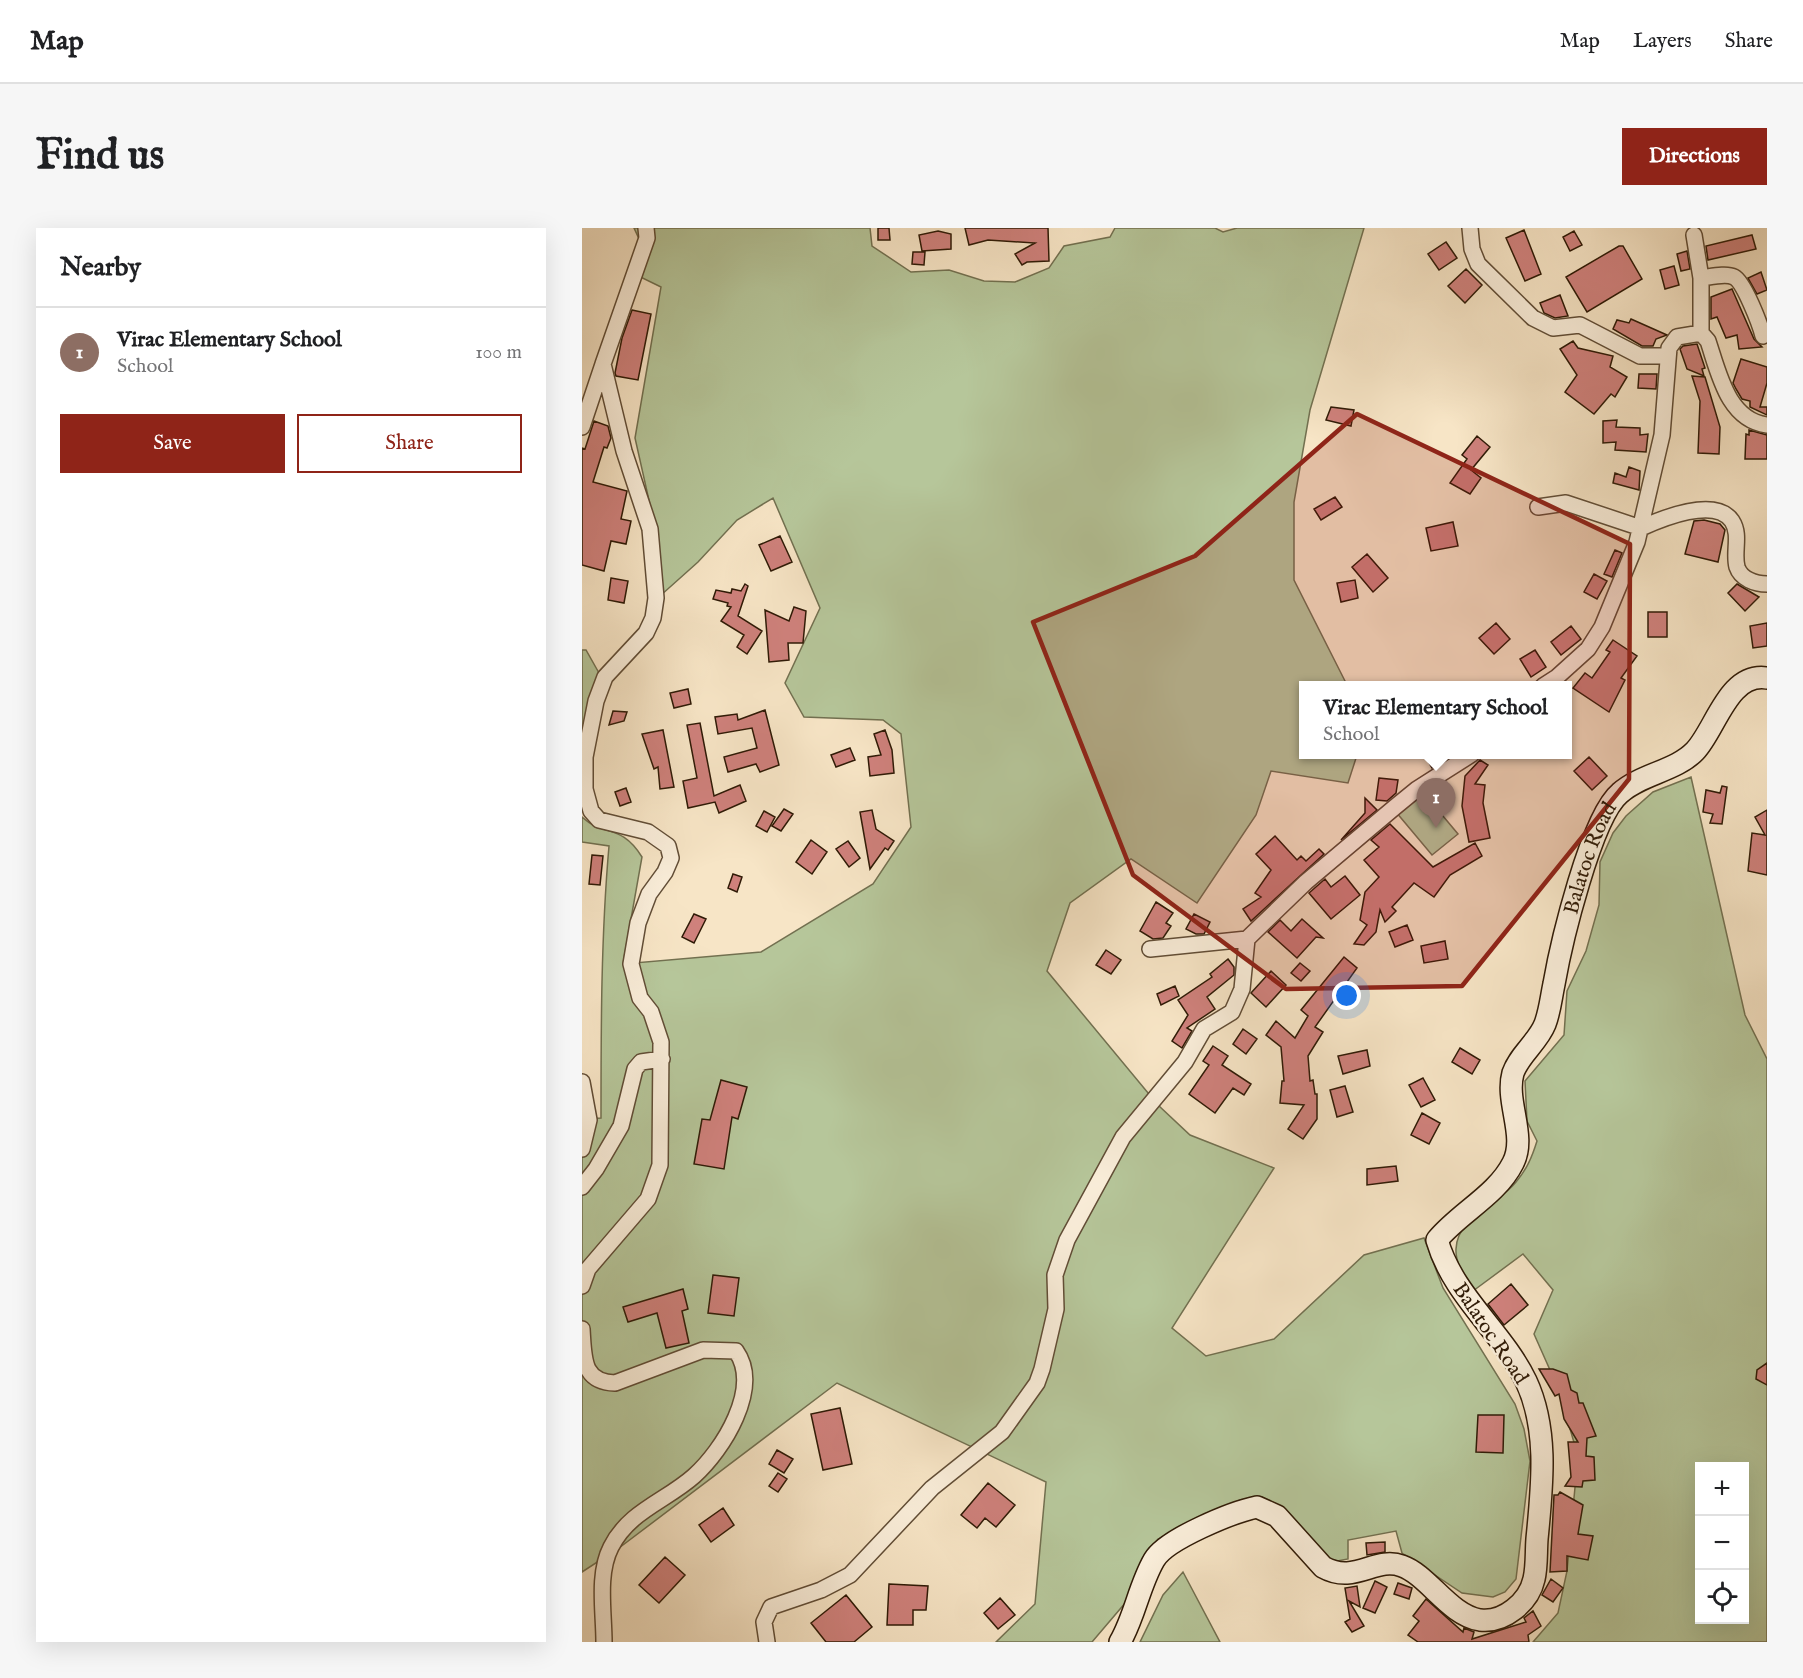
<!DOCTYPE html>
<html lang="en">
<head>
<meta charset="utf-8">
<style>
  body { margin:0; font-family:"IM FELL English",serif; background:#f6f6f6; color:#202124 }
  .controls { position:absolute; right:18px; bottom:18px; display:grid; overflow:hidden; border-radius:0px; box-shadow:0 6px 24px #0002 }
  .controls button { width:54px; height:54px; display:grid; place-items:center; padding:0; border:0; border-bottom:2px solid #e0e0e0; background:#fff; color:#202124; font:30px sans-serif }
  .you { position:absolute; left:765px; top:768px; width:21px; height:21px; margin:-15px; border:4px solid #fff; border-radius:50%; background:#1a73e8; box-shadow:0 0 0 9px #1a73e833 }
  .badge { display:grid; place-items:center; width:39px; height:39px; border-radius:50%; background:#8f2418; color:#fff; font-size:20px; font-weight:700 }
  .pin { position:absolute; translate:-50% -50px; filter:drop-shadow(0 2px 3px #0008) }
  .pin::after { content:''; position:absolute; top:32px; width:21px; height:18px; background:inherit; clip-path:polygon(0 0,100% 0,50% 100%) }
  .popup { position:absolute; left:717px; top:453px; width:273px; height:78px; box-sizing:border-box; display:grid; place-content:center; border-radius:0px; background:#fff; filter:drop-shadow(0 2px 4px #0005); font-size:20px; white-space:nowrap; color:#757577 }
  .popup b { font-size:22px; color:#202124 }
  .popup::after { content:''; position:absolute; left:50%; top:100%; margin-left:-12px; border:12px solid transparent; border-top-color:#fff }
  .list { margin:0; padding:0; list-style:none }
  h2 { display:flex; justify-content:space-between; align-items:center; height:78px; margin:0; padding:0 24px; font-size:26px }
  h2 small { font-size:20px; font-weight:400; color:#757577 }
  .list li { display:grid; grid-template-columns:39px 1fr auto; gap:18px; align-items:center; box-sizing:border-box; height:90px; padding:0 24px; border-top:2px solid #e0e0e0 }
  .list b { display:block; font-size:22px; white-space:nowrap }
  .list p { margin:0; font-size:20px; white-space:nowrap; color:#757577 }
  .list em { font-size:20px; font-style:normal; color:#757577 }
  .actions { display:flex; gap:12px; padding:18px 24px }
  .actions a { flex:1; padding:14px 0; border:2px solid #8f2418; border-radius:0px; text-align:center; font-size:21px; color:#8f2418 }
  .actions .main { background:#8f2418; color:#fff }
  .icon { flex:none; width:33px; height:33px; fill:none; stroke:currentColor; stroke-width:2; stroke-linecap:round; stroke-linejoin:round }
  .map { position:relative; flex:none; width:1185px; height:1414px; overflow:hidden; border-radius:0px }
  header { display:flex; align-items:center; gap:36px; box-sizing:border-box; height:84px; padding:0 30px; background:#fff; border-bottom:2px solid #e0e0e0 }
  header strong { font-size:28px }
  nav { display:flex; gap:33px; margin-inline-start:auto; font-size:21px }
  .intro { display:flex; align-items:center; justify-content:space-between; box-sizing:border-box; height:144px; padding:0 36px }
  h1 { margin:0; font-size:42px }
  .button { padding:15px 27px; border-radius:0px; background:#8f2418; color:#fff; font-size:21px; font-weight:700 }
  main { display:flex; gap:36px; padding:0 36px }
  aside { flex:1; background:#fff; border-radius:0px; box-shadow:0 6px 24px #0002 }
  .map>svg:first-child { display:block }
  .green { fill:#b6c69a; stroke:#727050; stroke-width:1.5; fill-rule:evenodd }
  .building { fill:#cf817c; stroke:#2f1a06; stroke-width:1.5 }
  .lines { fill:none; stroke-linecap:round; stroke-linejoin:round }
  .minor-casing { stroke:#614d36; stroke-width:18 }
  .secondary-casing { stroke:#2f1a06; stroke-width:24 }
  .minor { stroke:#faeeda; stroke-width:15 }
  .secondary { stroke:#faeeda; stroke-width:21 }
  .marked { fill:#8f2418; fill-opacity:0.2; stroke:#8f2418; stroke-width:4.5; stroke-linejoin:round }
  .labels { text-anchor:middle; stroke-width:4.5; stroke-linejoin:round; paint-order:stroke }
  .street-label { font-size:21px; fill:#2f1a06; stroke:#faeeda }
</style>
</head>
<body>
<header>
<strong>Map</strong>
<nav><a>Map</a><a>Layers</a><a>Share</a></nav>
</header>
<div class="intro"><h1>Find us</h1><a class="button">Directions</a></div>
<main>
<aside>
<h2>Nearby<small></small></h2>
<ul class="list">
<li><span class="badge" style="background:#8d6e63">1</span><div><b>Virac Elementary School</b><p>School</p></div><em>100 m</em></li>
</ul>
<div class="actions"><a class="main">Save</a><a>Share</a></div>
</aside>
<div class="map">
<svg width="1185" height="1414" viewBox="0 0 1185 1414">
  <rect width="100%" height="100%" fill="#f7e5c6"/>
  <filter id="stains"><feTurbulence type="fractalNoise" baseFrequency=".00333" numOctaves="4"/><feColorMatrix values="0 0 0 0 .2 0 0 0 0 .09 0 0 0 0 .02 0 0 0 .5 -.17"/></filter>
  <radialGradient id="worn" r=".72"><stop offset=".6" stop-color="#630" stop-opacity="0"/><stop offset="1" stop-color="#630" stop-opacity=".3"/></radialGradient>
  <path class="green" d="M52,0H288L290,18L329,44L367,42L402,53L433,54L467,40L482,18L528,9L533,0H633L641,4L655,0H782L728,182L712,274V352L765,457L722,458V526L775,527L766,555L689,543L674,587L615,675L549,631L488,675L465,743L576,877L608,907L692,940L590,1100L624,1128L692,1111L782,1027L842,1010L861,1060L933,1176L942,1201L948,1233L934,1351L923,1364L911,1369L880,1365L820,1325L814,1303L766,1312V1331L750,1334L729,1315L701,1279L680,1269L658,1272L576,1311L564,1325L544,1374L510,1414H414L453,1376L464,1254L255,1155L37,1320L0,1344V891L19,890C19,799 19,709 27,618L0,614V589C21,609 39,595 60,629L41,736L179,724L291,656L329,599L319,506L301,492L222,489L203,455L238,380L191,270L155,292L116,334L78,368L75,308L53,210L79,59L46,43L58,13Z
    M0,422H4L17,445L0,513Z
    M1109,549L1163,787L1185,831V1414H951L976,1385L985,1343L996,1228L976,1160L952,1106L971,1062L941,1026L891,1063C884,1050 873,1036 874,1021C875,988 917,976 934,954C945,941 950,929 955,913L945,893L943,853L982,807L985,763L1004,723L1017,677L1018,634L1031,605L1044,588L1071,564ZM1118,1238H1162V1392H1118Z
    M840,563L876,606L850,627L814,584Z
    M601,1344L638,1414H558L581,1367Z"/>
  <path class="building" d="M296,0H307L308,12H296Z
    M383,0H466L467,33L445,34L440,37L433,26L453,15L406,12L387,17Z
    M942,2L959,46L943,53L924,10Z
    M356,3L369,6V21L340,23L337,7Z
    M992,3L1000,17L988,23L981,9Z
    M1170,7L1174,21L1126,32L1124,18Z
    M864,14L875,30L857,42L846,26Z
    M1037,18H1041L1060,51L1005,84L984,49Z
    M1105,23L1108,41L1099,43L1095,26Z
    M331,24H343L342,37L330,36Z
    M1092,38L1097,57L1083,61L1078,42Z
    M884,41L900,57L883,75L866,58Z
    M1179,44L1185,62L1175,66L1166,50Z
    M1150,61L1172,111L1180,119L1157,121L1155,107L1144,110L1135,89L1129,91V69Z
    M978,67L986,88L973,90L962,85L958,75Z
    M50,82L69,86L56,152L34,148L33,145L40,110Z
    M1049,91L1085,107L1074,111L1071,118H1060L1031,101L1035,92L1047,95Z
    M991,113L996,120L1031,128L1028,139L1045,149L1033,169L1029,166L1012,186L983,164L995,147L978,121Z
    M1115,116L1123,140L1120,141L1122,148L1105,141L1098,121L1101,118Z
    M1159,131L1185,139V155L1178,179H1185V187L1168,179V173L1160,171L1154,161L1151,155Z
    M1057,146H1075L1074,161L1056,160Z
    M1110,148L1123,149L1138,199L1137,226L1116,225L1118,173Z
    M749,179L772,182L769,198L744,192Z
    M1035,192L1034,199L1058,200V207L1066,206L1064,224L1033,222L1034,214L1021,215V193Z
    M12,193L26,198L29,210L25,220L22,219L11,254L45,263L39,291L49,293L44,316L29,313L22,343L0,337V220L3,221Z
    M1167,202L1185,207V231H1163L1164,206L1167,207Z
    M895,208L908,219L889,242L899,250L888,266L868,255L885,231L880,227Z
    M1047,239L1058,243L1057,262L1031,255L1033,245L1044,249Z
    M753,269L760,279L739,292L732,281Z
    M1122,292L1138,296L1143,302L1136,334L1103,326L1112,293Z
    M871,294L876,318L849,323L844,300Z
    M198,308L210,334L189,343L177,317Z
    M1033,322L1040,325L1030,349L1022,346Z
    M785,326L806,350L791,364L770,339Z
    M1012,346L1025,353L1015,371L1002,364Z
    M29,350L46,353L42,375L26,372Z
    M773,352L776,370L759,374L755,355Z
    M163,356L166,358L156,388L180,403L165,426L155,419L162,407L139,393L149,379L145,378L146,375L131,371L134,362L149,365L150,361L159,363Z
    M1155,356L1177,369L1163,383L1146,365Z
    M212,379L224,383L221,415H206L207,432L187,434L183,382L207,393Z
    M1066,384H1085V409H1066Z
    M914,395L928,411L912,426L897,410Z
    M1185,395V418L1171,420L1168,398Z
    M989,398L999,411L979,427L969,414Z
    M1031,412L1055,428L1039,450L1043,452L1027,484L991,460L1003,445L1010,450L1028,424L1024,422Z
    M953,422L964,439L949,449L938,431Z
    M106,461L109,476L92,480L88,465Z
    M183,482L197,537L178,544L174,536L146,544L142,529L175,520L170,500L136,506L133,489L155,486L156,492Z
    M31,483L45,484L42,493L27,497Z
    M118,495L132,568L158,557L164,573L137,585L133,574L106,580L101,553L115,550L105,497Z
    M81,502L92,559L78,561L76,539L72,541L60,506Z
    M303,502L310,522L312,545L288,548L286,529L299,527L292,506Z
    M268,520L273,532L254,539L249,527Z
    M842,526H871L850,540Z
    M1007,529L1025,548L1010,562L992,543Z
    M898,532L906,537L893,556L903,557L901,575L908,610L887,614L880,578L883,548Z
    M797,550L816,552L814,565L805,573L794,572Z
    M1140,558L1145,559L1140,596L1128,595L1131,586L1121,584L1124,562L1138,565Z
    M44,560L49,574L38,578L33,564Z
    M783,570L795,582L759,612L783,585Z
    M202,581L211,586L199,603L190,598Z
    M290,582L294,601L312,613L306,622L303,620L288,641L278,584Z
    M1185,582V647L1166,643L1170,605L1183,607L1173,589Z
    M182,583L193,589L185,604L174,598Z
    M808,596L851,639L893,615L900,628L868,647L852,669L832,655L810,679L814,683L803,694L798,682L794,704L782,717L772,716L785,697L778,692L783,664L797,649L782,632L797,619L789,612Z
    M693,608L715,632L719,628L724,633L737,621L742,626L669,693L661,681L679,669L673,665L689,642L674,626Z
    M229,612L245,624L230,646L214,634Z
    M266,613L278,630L267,639L254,621Z
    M10,627L21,628L18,657L7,656Z
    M151,646L160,649L155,664L146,660Z
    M763,648L778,667L749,691L727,665L743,651L749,659Z
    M574,674L591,685L584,695L589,698L581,710L571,711L558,703Z
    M112,686L124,691L112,715L100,709Z
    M612,686L628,694L622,706H614L604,701Z
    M720,691L741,710L734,709L715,730L686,704L698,692L709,703Z
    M825,697L831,712L813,719L807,704Z
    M863,713L866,731L842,735L839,718Z
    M524,722L539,732L529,746L514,737Z
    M762,729L775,740L733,799L741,804L726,828L728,853L731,852L733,866H735V891L721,911L706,901L722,877L698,875L700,853H702L699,819L684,807L694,793L713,810L726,788L719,782Z
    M646,731L652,739V747L625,769L633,781L605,800L610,803L600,820L590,813L606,787L596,772L630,749L628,746Z
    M718,735L728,743L719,753L709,745Z
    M689,743L704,757L684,779L669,765Z
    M593,758L597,768L579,777L575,766Z
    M661,801L675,811L664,826L651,816Z
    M631,818L646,828L640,837L669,856L662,867L651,860L633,885L607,866L627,837L621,833Z
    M878,820L898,832L890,846L870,834Z
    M785,822L788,838L761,846L756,828Z
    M841,850L853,872L839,879L827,857Z
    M139,852L165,859L156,891L150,889L142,941L112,936L120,891L128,892Z
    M763,858L771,884L755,889L748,862Z
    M840,885L858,895L847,916L829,907Z
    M814,938L816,953L785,957V941Z
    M131,1047L157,1050L152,1088L126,1085Z
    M929,1056L946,1077L922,1097L906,1076Z
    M101,1061L106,1081L100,1083L107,1115L84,1120L75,1085L46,1094L41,1079Z
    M1185,1135V1157L1174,1151L1175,1142Z
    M957,1141H971L985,1146L989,1162L995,1165L997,1175H1001L1014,1208L1005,1210L1004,1228L1012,1229L1013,1252L1001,1253L1000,1259L983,1258L989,1249L986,1214H996L982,1191L977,1166L973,1168Z
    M258,1180L270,1236L241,1242L229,1186Z
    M896,1187H922L921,1225L894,1224Z
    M195,1222L211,1231L202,1245L187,1236Z
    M196,1245L205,1251L196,1264L187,1258Z
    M406,1255L433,1277L414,1299L403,1290L395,1300L379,1287Z
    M978,1264L1001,1277L996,1306L1011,1308L1006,1332L985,1328V1343L968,1344L972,1267H976Z
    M141,1280L152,1297L129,1314L117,1297Z
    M803,1314V1324L785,1327L784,1315Z
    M83,1329L103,1347L77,1375L57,1357Z
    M969,1351L981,1360L971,1374L960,1367Z
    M793,1353L805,1359L793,1385L781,1380Z
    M816,1355L830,1360L827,1371L812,1366Z
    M307,1356L346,1358L344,1382H331V1397H305Z
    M775,1358L778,1379L767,1373L782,1398L770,1404L763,1394L768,1391L763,1360Z
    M264,1367L290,1399L272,1414H244L229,1395Z
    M418,1370L433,1387L416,1401L402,1385Z
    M844,1371L881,1404L882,1400L892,1404L890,1411L944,1394L942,1390L951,1383L959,1398L946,1407L947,1414H836L826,1407L837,1393L831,1388Z"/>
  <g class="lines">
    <defs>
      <path id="minor" d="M888,0L890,21L896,36L951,90L971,100L998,97L1058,128H1086
        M1112,7L1119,50
        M1119,105V50C1128,49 1144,45 1152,49C1162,54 1178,96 1181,108
        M0,199L21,136
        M956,279L984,275L1059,300C1079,291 1133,268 1150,293C1159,307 1151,324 1155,339C1159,351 1173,356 1185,356
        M961,458L975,449L1006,421L1020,399L1055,314L1080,207L1087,120L1095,109L1119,105L1126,113C1137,146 1146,192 1185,197
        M568,721L665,711
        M0,854L7,892L0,921
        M0,959L14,941L39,898L53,841L59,834L80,831
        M0,1058L6,1041L66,971L78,937L79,814L69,784L58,770L49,736L56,695L67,666L83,644L89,630L86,618L66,604L17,592L9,583L3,561V529L14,473L23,449L64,405L71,390L74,370L68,301L42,223L21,136L65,10L64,0
        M0,1101C2,1130 0,1154 33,1155L121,1122L154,1123C180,1160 141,1222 112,1248C84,1273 47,1283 29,1319C15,1346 22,1384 22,1414
        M185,1414L182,1394L189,1379L239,1362L268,1347L350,1260L420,1204L455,1155L460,1141L474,1081L473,1047L485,1012L541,909L603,834L622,801L650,784L660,761L665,711L724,654L813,579L835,561L890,526"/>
      <g id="secondary">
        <path id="s1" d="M538,1414C553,1388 557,1358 572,1332C584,1311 651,1284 675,1279L695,1288L741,1339C773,1357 793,1328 820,1338C846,1347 867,1387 898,1392C922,1395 947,1374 952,1351C955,1339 954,1324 955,1311C960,1259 967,1202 944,1153C920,1103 871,1068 855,1012C877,985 915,967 931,935C945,908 923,874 931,845C937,827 956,814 963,796C968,783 969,770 972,756C979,716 1009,589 1038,565C1059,546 1094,543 1113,523C1134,501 1146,444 1185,450"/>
      </g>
    </defs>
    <use href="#minor" class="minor-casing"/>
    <use href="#secondary" class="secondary-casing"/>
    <use href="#minor" class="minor"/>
    <use href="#secondary" class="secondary"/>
  </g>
  <path class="marked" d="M775,186L1048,316L1047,551L880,758L704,761L551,647L451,394L613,328Z"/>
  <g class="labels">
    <g class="street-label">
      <text dy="7" stroke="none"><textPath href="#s1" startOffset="1347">Balatoc Road</textPath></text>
      <text transform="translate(909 1105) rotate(56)" y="7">Balatoc Road</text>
    </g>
  </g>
  <rect width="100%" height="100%" filter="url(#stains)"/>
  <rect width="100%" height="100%" fill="url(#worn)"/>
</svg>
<div class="controls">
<button>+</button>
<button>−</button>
<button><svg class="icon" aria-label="locate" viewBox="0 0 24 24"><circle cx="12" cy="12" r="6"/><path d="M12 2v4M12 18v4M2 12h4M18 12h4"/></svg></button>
</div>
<div class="you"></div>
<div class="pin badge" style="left:854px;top:600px;background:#8d6e63">1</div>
<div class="popup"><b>Virac Elementary School</b>School</div>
</div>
</main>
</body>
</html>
